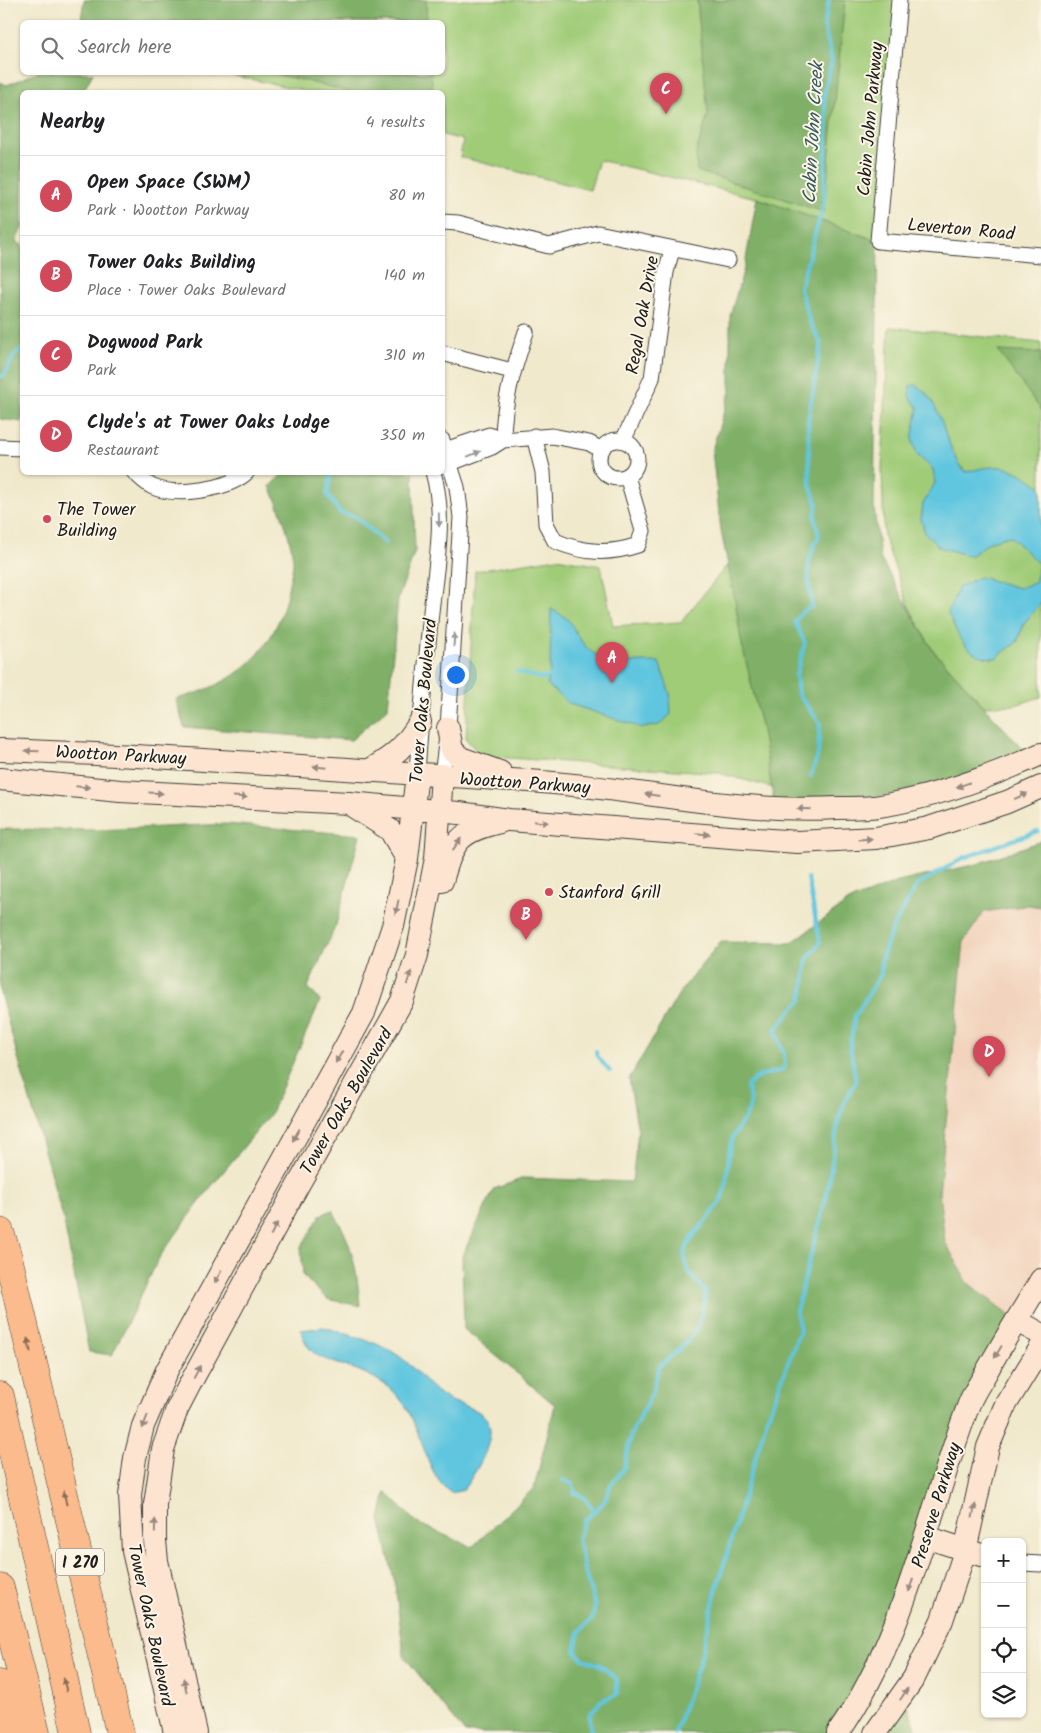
<!DOCTYPE html>
<html lang="en">
<head>
<meta charset="utf-8">
<style>
  body { margin:0; font-family:Kalam,sans-serif; background:#f2f2f2; color:#202124 }
  .controls { position:absolute; right:15px; bottom:15px; display:grid; overflow:hidden; border-radius:8px; box-shadow:0 1px 4px #0004 }
  .controls button { width:45px; height:45px; display:grid; place-items:center; padding:0; border:0; border-bottom:1px solid #e0e0e0; background:#fff; color:#202124; font:25px sans-serif }
  .you { position:absolute; left:455px; top:674px; width:18px; height:18px; margin:-12px; border:4px solid #fff; border-radius:50%; background:#1a73e8; box-shadow:0 0 0 8px #1a73e833 }
  .badge { display:grid; place-items:center; width:32px; height:32px; border-radius:50%; background:#d1495b; color:#fff; font-size:16px; font-weight:700 }
  .pin { position:absolute; translate:-50% -41px; filter:drop-shadow(0 1px 2px #0008) }
  .pin::after { content:''; position:absolute; top:26px; width:18px; height:15px; background:inherit; clip-path:polygon(0 0,100% 0,50% 100%) }
  .list { margin:0; padding:0; list-style:none }
  h2 { display:flex; justify-content:space-between; align-items:center; height:65px; margin:0; padding:0 20px; font-size:21px }
  h2 small { font-size:16px; font-weight:400; color:#757577 }
  .list li { display:grid; grid-template-columns:32px 1fr auto; gap:15px; align-items:center; box-sizing:border-box; height:80px; padding:0 20px; border-top:1px solid #e0e0e0 }
  .list b { display:block; font-size:19px; white-space:nowrap }
  .list p { margin:0; font-size:16px; white-space:nowrap; color:#757577 }
  .list em { font-size:16px; font-style:normal; color:#757577 }
  .icon { flex:none; width:28px; height:28px; fill:none; stroke:currentColor; stroke-width:2; stroke-linecap:round; stroke-linejoin:round }
  .map { position:relative; flex:none; width:1041px; height:1733px; overflow:hidden }
  .search { position:absolute; background:#fff; box-shadow:0 1px 4px #0004; left:20px; top:20px; width:425px; height:55px; display:flex; align-items:center; gap:12px; box-sizing:border-box; padding:0 18px; border-radius:8px; color:#757577; font-size:19px }
  .panel { position:absolute; background:#fff; box-shadow:0 1px 4px #0004; left:20px; top:90px; width:425px; height:385px; border-radius:8px }
  .map>svg:first-child { display:block }
  .built { fill:#f2d4be }
  .green { fill:#a0cc78; stroke:#5e744a }
  .forest { fill:#80b068; stroke:#4e6642 }
  .water { fill:#61c6df; stroke:#3e717e }
  .lines { fill:none; stroke-linecap:round; stroke-linejoin:round }
  .stream { stroke:#61c6df; stroke-width:4 }
  .street-casing { stroke:#3c3b36; stroke-width:17 }
  .secondary-casing { stroke:#3c3b36; stroke-width:24 }
  .highway-casing { stroke:#3c3b36; stroke-width:29 }
  .street { stroke:#fff; stroke-width:15 }
  .secondary { stroke:#fde4d1; stroke-width:22 }
  .highway { stroke:#fbbb8d; stroke-width:28 }
  .oneway { fill:#999 }
  .oneway2 { fill:#988a80 }
  .oneway3 { fill:#8c6c54 }
  .poi-dot { fill:#d1495b; stroke:#fcf5e5; stroke-width:2 }
  .labels { text-anchor:middle; stroke-width:4; stroke-linejoin:round; paint-order:stroke }
  .shield { fill:#fcf5e5; stroke:#5f5d58; stroke-width:1 }
  .shield-label { font-size:16px; font-weight:bold; fill:#1c1c1c }
  .street-label { font-size:18px; fill:#1c1c1c; stroke:#fcf5e5 }
  .poi-label { font-size:18px; fill:#1c1c1c; stroke:#fcf5e5; text-anchor:start }
  .water-label { font-size:19px; font-style:italic; fill:#345860; stroke:#fcf5e5 }
</style>
</head>
<body>
<div class="map">
<svg width="1041" height="1733" viewBox="0 0 1041 1733">
  <rect width="100%" height="100%" fill="#fcf5e5"/>
  <filter id="ink" filterUnits="userSpaceOnUse"><feTurbulence type="fractalNoise" baseFrequency=".02" numOctaves="2"/><feDisplacementMap in="SourceGraphic" scale="10" xChannelSelector="R" yChannelSelector="G"/><feConvolveMatrix kernelMatrix="1 2 1 2 8 2 1 2 1" color-interpolation-filters="sRGB"/></filter>
  <filter id="wash" filterUnits="userSpaceOnUse"><feTurbulence type="fractalNoise" baseFrequency=".0096" numOctaves="4" result="noise"/><feDisplacementMap in="SourceGraphic" scale="20" xChannelSelector="R" yChannelSelector="G"/><feGaussianBlur stdDeviation="1.12" result="paint"/><feColorMatrix in="noise" values="0 0 0 0 0 0 0 0 0 0 0 0 0 0 0 0 0 1.4 0 .05"/><feComposite in="paint" operator="in"/></filter>
  <g filter="url(#wash)">
    <rect width="100%" height="100%" fill="#f0e9cc"/>
    <path class="built" d="M1029,905L1041,907V1334L1017,1321L968,1283L945,1242L939,1193L964,941L984,912Z"/>
    <path class="green" d="M125,0H899L878,241L756,198L599,160L590,190L460,157L463,140L443,135L442,92H311L222,73L442,72V22H115Z
      M889,327L1041,343V697L1015,705L984,706L932,649L909,607L884,537L882,469Z
      M557,558L601,566L613,626L681,622L732,559L777,789L719,773L481,756L466,739L475,571Z"/>
    <path class="forest" d="M84,0H423L426,1L427,22H90L81,19Z
      M697,0H845L824,212L697,171L696,153L708,114Z
      M38,72L93,73L83,92H22V227L16,242L22,245V422L0,419V82L7,85Z
      M271,73H431L433,92H352Z
      M757,198L878,241L874,507L880,558L932,649L1031,758L959,787L775,808L762,730L741,640L735,600L721,531L712,450L730,392V316L745,265Z
      M998,351L1041,353V410Z
      M283,473H413L415,551L398,599L388,708L351,740L184,727L176,699C237,684 276,652 288,589C289,580 294,568 293,559C290,533 280,510 270,486Z
      M227,824L360,835L336,925L308,987L320,1001L270,1115L210,1188L160,1256L112,1355L89,1352L64,1222L0,993V829L97,830Z
      M1041,841V907L1029,905L984,912L964,941L939,1193L945,1242L968,1283L1017,1321L938,1492L838,1733H465L404,1656L395,1584L380,1519L386,1492L417,1523L472,1547L534,1488L555,1405L464,1329L462,1256L494,1189L524,1178L632,1182L638,1131L629,1079L680,992L720,942L791,943L849,901L898,882L977,864Z
      M332,1210C352,1241 357,1269 360,1306L327,1299L303,1276L301,1247L321,1215Z
      M906,1700L918,1733H877Z"/>
    <path class="water" d="M915,385C945,400 943,450 966,472C1003,462 1011,466 1041,487V603L1025,622L1017,642L996,658C966,659 958,635 948,613L958,588L979,577L1019,588L1035,583L1039,564L1010,536L991,541L971,556L939,547L925,533L921,519L923,504L935,483L933,469L917,455L912,439L918,408L909,396L910,386Z
      M551,609C576,622 567,621 582,642C598,666 633,662 659,662L670,694L671,714L659,725L642,728L570,704L547,685L550,671Z
      M324,1327C346,1334 380,1342 399,1356C416,1368 429,1389 447,1399C462,1407 490,1408 490,1431C490,1450 474,1475 463,1490L451,1493C425,1475 422,1426 401,1400C392,1388 378,1379 364,1373C348,1365 320,1362 309,1348C305,1343 303,1336 301,1330Z"/>
    <g class="lines">
      <path class="stream" d="M0,376H4L14,355L22,349
        M332,472L327,494L340,513L356,517L385,543
        M517,672L544,679L549,676
        M811,776L818,754L820,723L798,694L796,675L805,643L795,622L801,613L812,606C808,578 804,562 819,536L815,518L817,503L810,485L808,420L821,344L810,322L800,288L824,203L827,131L824,94L832,61L824,25L829,0
        M596,1051L597,1056L610,1071
        M563,1480L573,1484L575,1493L584,1497L594,1511
        M594,1733L590,1728V1714L602,1700L617,1695V1679L600,1665L583,1659L575,1651L579,1632L593,1618L595,1606L583,1565L578,1539L584,1521L605,1501L610,1486L624,1468L631,1434L652,1393L659,1367L688,1341L699,1324L705,1299V1290C663,1253 695,1239 718,1205C730,1186 726,1163 731,1142C734,1129 748,1120 750,1105C751,1099 748,1092 747,1086C765,1068 767,1078 785,1068L784,1054L775,1030C785,1020 791,1008 802,1000L807,959L820,943L808,878
        M675,1733L700,1661L716,1591L766,1422L800,1330L796,1311L827,1194L838,1122L845,1100L856,1082L850,1046L855,1016L881,974V961L893,927L917,885L963,858L1038,831"/>
    </g>
  </g>
  <g filter="url(#ink)">
    <g class="lines">
      <defs>
        <path id="street" d="M899,0L878,241L1041,255
          M442,222L458,223L549,246L598,233L728,260
          M442,353L512,371
          M534,436L543,472L546,524L555,541C583,553 608,555 638,545L643,531L627,476
          M503,440C503,402 514,367 526,332
          M599 459a19 19 0 1 1 38 0a19 19 0 1 1-38 0Z
          M623,441L652,378L666,272L672,250
          M0,447L22,448
          M442,451L489,435L503,440L552,436L589,443L602,450
          M443,466L492,447L503,440
          M134,472C140,477 146,484 153,487C176,497 228,490 247,472
          M417,774C420,720 426,666 431,612C436,565 446,518 433,472
          M442,776L448,728L461,517L457,487L442,440
          M1022,1563L1041,1564"/>
        <path id="secondary" d="M448,728L452,750L461,758L500,772
          M0,750C176,756 352,770 528,781C632,787 734,814 838,808C852,808 867,808 880,806C936,797 990,777 1041,754
          M368,771C393,757 405,747 420,722
          M0,779L120,791L349,803L459,813L509,820L797,842L876,838L929,828L1007,802L1041,787
          M354,807L390,830L407,859
          M442,881C454,840 458,832 500,822
          M1017,1321L1041,1334
          M926,1537L981,1555
          M175,1733L133,1551L130,1495L135,1458L143,1426L167,1370L364,1013L393,926L407,859L417,774
          M196,1733L157,1561L155,1541V1504L163,1449L177,1409L191,1382L297,1187L402,1001L417,955L436,858L442,776
          M838,1733C907,1635 927,1514 969,1404C973,1393 981,1382 987,1371C1004,1340 1023,1310 1041,1280
          M875,1733L914,1678L942,1620L965,1551L988,1447L1006,1404L1041,1347"/>
        <path id="highway" d="M0,1232L9,1261L120,1733
          M0,1396L76,1733
          M0,1588L36,1733
          M0,1684L14,1733"/>
      </defs>
      <use href="#street" class="street-casing"/>
      <use href="#secondary" class="secondary-casing"/>
      <use href="#highway" class="highway-casing"/>
      <use href="#street" class="street"/>
      <use href="#secondary" class="secondary"/>
      <use href="#highway" class="highway"/>
    </g>
    <defs><path id="oneway-solid" d="M-6-.8H1V-3.2L6.5 0L1 3.2V.8H-6Z" transform="scale(1.25)"/></defs>
    <g class="oneway">
      <use href="#oneway-solid" transform="translate(474 454) rotate(-22)"/>
      <use href="#oneway-solid" transform="translate(439 520) rotate(89)"/>
      <use href="#oneway-solid" transform="translate(454 640) rotate(-86)"/>
    </g>
    <g class="oneway2">
      <use href="#oneway-solid" transform="translate(32 751) rotate(-178)"/>
      <use href="#oneway-solid" transform="translate(320 767) rotate(-175)"/>
      <use href="#oneway-solid" transform="translate(963 785) rotate(160)"/>
      <use href="#oneway-solid" transform="translate(83 787) rotate(5)"/>
      <use href="#oneway-solid" transform="translate(156 793) rotate(3)"/>
      <use href="#oneway-solid" transform="translate(652 795) rotate(-172)"/>
      <use href="#oneway-solid" transform="translate(1021 796) rotate(-24)"/>
      <use href="#oneway-solid" transform="translate(240 797) rotate(3)"/>
      <use href="#oneway-solid" transform="translate(804 809) rotate(-178)"/>
      <use href="#oneway-solid" transform="translate(541 822) rotate(4)"/>
      <use href="#oneway-solid" transform="translate(703 834) rotate(5)"/>
      <use href="#oneway-solid" transform="translate(865 839) rotate(-3)"/>
      <use href="#oneway-solid" transform="translate(457 844) rotate(-55)"/>
      <use href="#oneway-solid" transform="translate(397 907) rotate(102)"/>
      <use href="#oneway-solid" transform="translate(409 978) rotate(-72)"/>
      <use href="#oneway-solid" transform="translate(339 1057) rotate(120)"/>
      <use href="#oneway-solid" transform="translate(296 1135) rotate(119)"/>
      <use href="#oneway-solid" transform="translate(274 1229) rotate(-62)"/>
      <use href="#oneway-solid" transform="translate(218 1277) rotate(119)"/>
      <use href="#oneway-solid" transform="translate(998 1352) rotate(121)"/>
      <use href="#oneway-solid" transform="translate(197 1372) rotate(-62)"/>
      <use href="#oneway-solid" transform="translate(145 1422) rotate(111)"/>
      <use href="#oneway-solid" transform="translate(974 1511) rotate(-78)"/>
      <use href="#oneway-solid" transform="translate(155 1526) rotate(-89)"/>
      <use href="#oneway-solid" transform="translate(911 1585) rotate(108)"/>
      <use href="#oneway-solid" transform="translate(185 1685) rotate(-103)"/>
      <use href="#oneway-solid" transform="translate(904 1694) rotate(-56)"/>
    </g>
    <g class="oneway3">
      <use href="#oneway-solid" transform="translate(29 1345) rotate(-103)"/>
      <use href="#oneway-solid" transform="translate(65 1498) rotate(-103)"/>
      <use href="#oneway-solid" transform="translate(65 1685) rotate(-103)"/>
    </g>
  </g>
  <g class="poi-dot">
    <circle cx="47" cy="519" r="5"/>
    <circle cx="549" cy="892" r="5"/>
  </g>
  <g class="labels">
    <rect class="shield" x="56" y="1548.5" width="48" height="27" rx="4"/>
    <g class="shield-label">
      <text x="80" y="1568">I 270</text>
    </g>
    <g class="street-label">
      <text transform="translate(870 119) rotate(-85)" y="6">Cabin John Parkway</text>
      <text transform="translate(961 229) rotate(5)" y="6">Leverton Road</text>
      <text transform="translate(642 315) rotate(-80)" y="6">Regal Oak Drive</text>
      <text transform="translate(423 701) rotate(-85)" y="6">Tower Oaks Boulevard</text>
      <text transform="translate(121 755) rotate(3)" y="6">Wootton Parkway</text>
      <text transform="translate(525 783) rotate(4)" y="6">Wootton Parkway</text>
      <text transform="translate(346 1101) rotate(-60)" y="6">Tower Oaks Boulevard</text>
      <text transform="translate(936 1505) rotate(-73)" y="6">Preserve Parkway</text>
      <text transform="translate(151 1625) rotate(78)" y="6">Tower Oaks Boulevard</text>
    </g>
    <g class="poi-label">
      <text x="57" y="515">The Tower<tspan x="57" dy="21">Building</tspan></text>
      <text x="559" y="898">Stanford Grill</text>
    </g>
    <g class="water-label">
      <text transform="translate(812 133) rotate(-87)" y="7">Cabin John Creek</text>
    </g>
  </g>
</svg>
<div class="controls">
<button>+</button>
<button>−</button>
<button><svg class="icon" aria-label="locate" viewBox="0 0 24 24"><circle cx="12" cy="12" r="6"/><path d="M12 2v4M12 18v4M2 12h4M18 12h4"/></svg></button>
<button><svg class="icon" aria-label="layers" viewBox="0 0 24 24"><path d="M12 4l9 5-9 5-9-5zM3 14l9 5 9-5"/></svg></button>
</div>
<div class="you"></div>
<div class="pin badge" style="left:612px;top:683px">A</div>
<div class="pin badge" style="left:526px;top:940px">B</div>
<div class="pin badge" style="left:666px;top:114px">C</div>
<div class="pin badge" style="left:989px;top:1077px">D</div>
<div class="search"><svg class="icon" aria-label="search" viewBox="0 0 24 24"><circle cx="10" cy="10" r="6"/><path d="M15 15l6 6"/></svg>Search here</div>
<section class="panel">
<h2>Nearby<small>4 results</small></h2>
<ul class="list">
<li><span class="badge">A</span><div><b>Open Space (SWM)</b><p>Park · Wootton Parkway</p></div><em>80 m</em></li>
<li><span class="badge">B</span><div><b>Tower Oaks Building</b><p>Place · Tower Oaks Boulevard</p></div><em>140 m</em></li>
<li><span class="badge">C</span><div><b>Dogwood Park</b><p>Park</p></div><em>310 m</em></li>
<li><span class="badge">D</span><div><b>Clyde's at Tower Oaks Lodge</b><p>Restaurant</p></div><em>350 m</em></li>
</ul>
</section>
</div>
</body>
</html>
